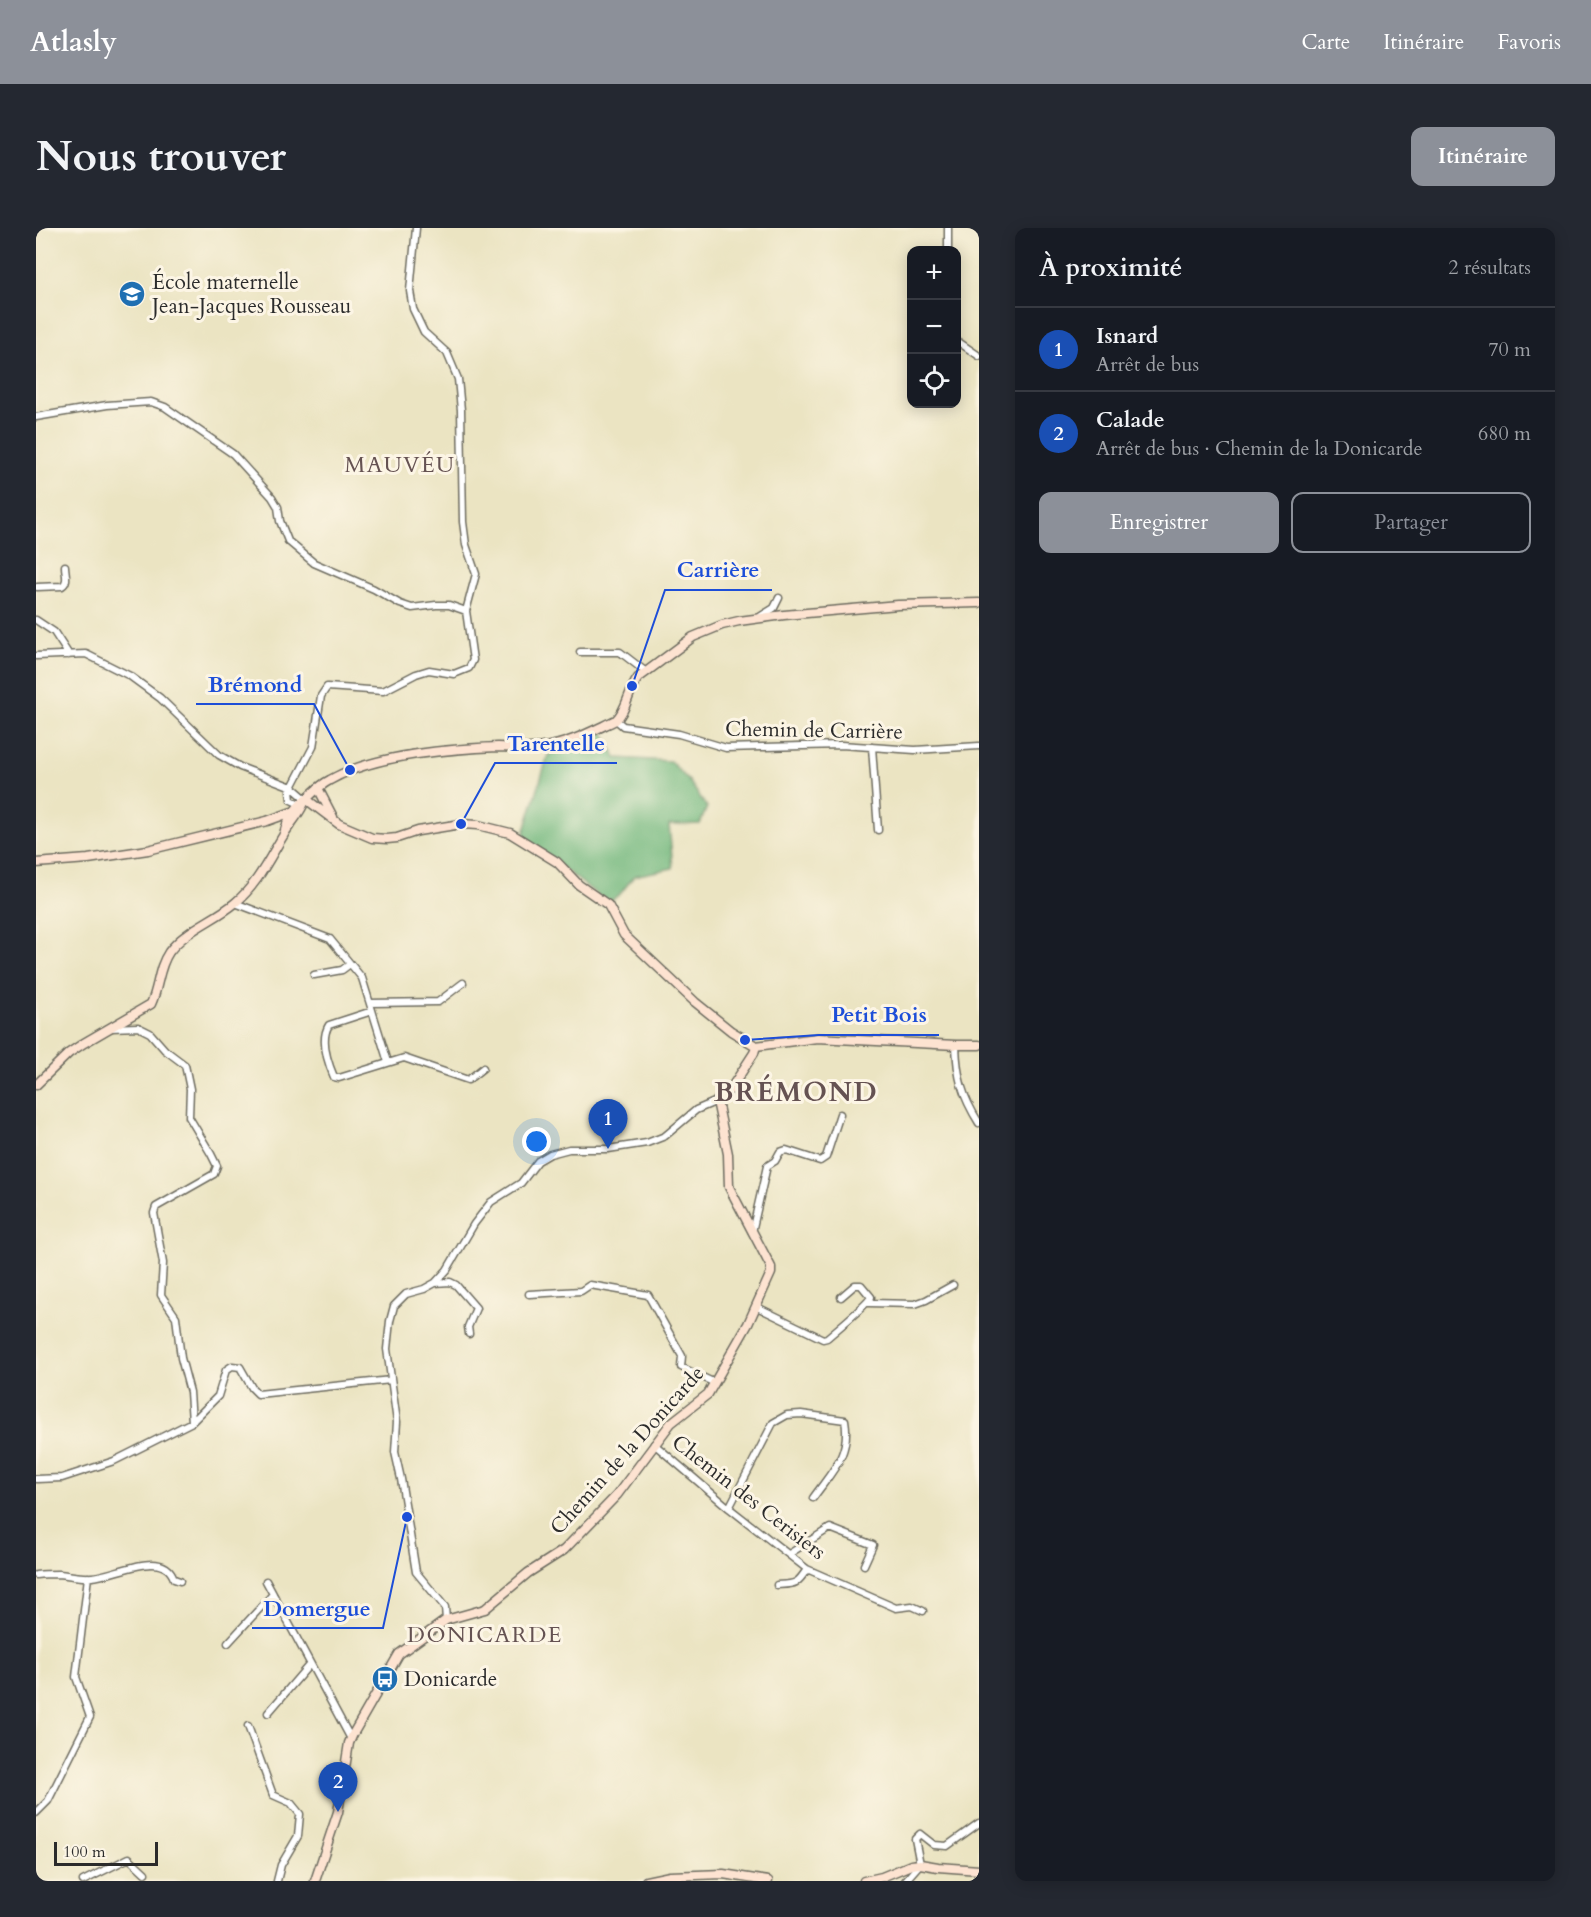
<!DOCTYPE html>
<html lang="fr">
<head>
<meta charset="utf-8">
<style>
  body { margin:0; font-family:Cardo,serif; background:#242831; color:#f1f3f6 }
  .controls { position:absolute; right:18px; top:18px; display:grid; overflow:hidden; border-radius:12px; box-shadow:0 3px 15px #0003 }
  .controls button { width:54px; height:54px; display:grid; place-items:center; padding:0; border:0; border-bottom:2px solid #363941; background:#171b24; color:#f1f3f6; font:30px sans-serif }
  .scale { position:absolute; left:18px; bottom:15px; width:104px; box-sizing:border-box; padding-left:6px; border:3px solid #2b2b2b; border-top:0; font-size:16px; line-height:21px; white-space:nowrap; color:#2b2b2b; -webkit-text-stroke:4px #fcf5e5; paint-order:stroke }
  .you { position:absolute; left:501px; top:914px; width:21px; height:21px; margin:-15px; border:4px solid #fff; border-radius:50%; background:#1a73e8; box-shadow:0 0 0 9px #1a73e833 }
  .badge { display:grid; place-items:center; width:39px; height:39px; border-radius:50%; background:#8c9099; color:#fff; font-size:20px; font-weight:700 }
  .pin { position:absolute; translate:-50% -50px; filter:drop-shadow(0 2px 3px #0008) }
  .pin::after { content:''; position:absolute; top:32px; width:21px; height:18px; background:inherit; clip-path:polygon(0 0,100% 0,50% 100%) }
  .list { margin:0; padding:0; list-style:none }
  h2 { display:flex; justify-content:space-between; align-items:center; height:78px; margin:0; padding:0 24px; font-size:26px }
  h2 small { font-size:20px; font-weight:400; color:#9ea1a6 }
  .list li { display:grid; grid-template-columns:39px 1fr auto; gap:18px; align-items:center; box-sizing:border-box; height:84px; padding:0 24px; border-top:2px solid #363941 }
  .list b { display:block; font-size:22px; white-space:nowrap }
  .list p { margin:0; font-size:20px; white-space:nowrap; color:#9ea1a6 }
  .list em { font-size:20px; font-style:normal; color:#9ea1a6 }
  .actions { display:flex; gap:12px; padding:18px 24px }
  .actions a { flex:1; padding:14px 0; border:2px solid #8c9099; border-radius:12px; text-align:center; font-size:21px; color:#8c9099 }
  .actions .main { background:#8c9099; color:#fff }
  .icon { flex:none; width:33px; height:33px; fill:none; stroke:currentColor; stroke-width:2; stroke-linecap:round; stroke-linejoin:round }
  .map { position:relative; flex:none; width:943px; height:1653px; overflow:hidden; border-radius:12px }
  header { display:flex; align-items:center; gap:36px; box-sizing:border-box; height:84px; padding:0 30px; background:#8c9099; color:#fff }
  header strong { font-size:28px }
  nav { display:flex; gap:33px; margin-inline-start:auto; font-size:21px }
  .intro { display:flex; align-items:center; justify-content:space-between; box-sizing:border-box; height:144px; padding:0 36px }
  h1 { margin:0; font-size:42px }
  .button { padding:15px 27px; border-radius:12px; background:#8c9099; color:#fff; font-size:21px; font-weight:700 }
  main { display:flex; gap:36px; padding:0 36px }
  aside { flex:1; background:#171b24; border-radius:12px; box-shadow:0 3px 15px #0003 }
  .map>svg:first-child { display:block }
  .forest { fill:#71b77c; stroke:#4e7154; stroke-width:1.5 }
  .lines { fill:none; stroke-linecap:round; stroke-linejoin:round }
  .street-casing { stroke:#6e6c60; stroke-width:9 }
  .secondary-casing { stroke:#6e6c60; stroke-width:11 }
  .street { stroke:#fff; stroke-width:6 }
  .secondary { stroke:#fde3d1; stroke-width:8 }
  .labels { text-anchor:middle; stroke-width:6; stroke-linejoin:round; paint-order:stroke }
  .poi-label { font-size:21px; fill:#2b2b2b; stroke:#fcf5e5; text-anchor:start }
  .street-label { font-size:21px; fill:#2b2b2b; stroke:#fcf5e5 }
  .neighbourhood-label { font-size:22px; letter-spacing:1.5px; fill:#655252; stroke:#fcf5e5 }
  .district-label { font-size:27px; font-weight:bold; letter-spacing:1.5px; fill:#655252; stroke:#fcf5e5 }
  .leader { fill:none; stroke:#1d4ed8; stroke-width:2 }
  .callout-dot { fill:#1d4ed8; stroke:#fcf5e5; stroke-width:2 }
  .callout-label { font-size:22px; text-anchor:middle; font-weight:bold; fill:#1d4ed8; stroke:#fcf5e5; stroke-width:6; stroke-linejoin:round; paint-order:stroke }
</style>
</head>
<body>
<header>
<strong>Atlasly</strong>
<nav><a>Carte</a><a>Itinéraire</a><a>Favoris</a></nav>
</header>
<div class="intro"><h1>Nous trouver</h1><a class="button">Itinéraire</a></div>
<main>
<div class="map">
<svg width="943" height="1653" viewBox="0 0 943 1653">
  <rect width="100%" height="100%" fill="#fcf5e5"/>
  <filter id="ink" filterUnits="userSpaceOnUse"><feTurbulence type="fractalNoise" baseFrequency=".0167" numOctaves="2"/><feDisplacementMap in="SourceGraphic" scale="12" xChannelSelector="R" yChannelSelector="G"/><feConvolveMatrix kernelMatrix="1 2 1 2 8 2 1 2 1" color-interpolation-filters="sRGB"/></filter>
  <filter id="wash" filterUnits="userSpaceOnUse"><feTurbulence type="fractalNoise" baseFrequency=".008" numOctaves="4" result="noise"/><feDisplacementMap in="SourceGraphic" scale="24" xChannelSelector="R" yChannelSelector="G"/><feGaussianBlur stdDeviation="1.35" result="paint"/><feColorMatrix in="noise" values="0 0 0 0 0 0 0 0 0 0 0 0 0 0 0 0 0 1.4 0 .05"/><feComposite in="paint" operator="in"/></filter>
  <g filter="url(#wash)">
    <rect width="100%" height="100%" fill="#ebe4c2"/>
    <path class="forest" d="M567,503L580,530L634,533L653,553L671,579L664,596L633,597L637,640L598,648L585,665L572,675L487,609L512,527Z"/>
  </g>
  <g filter="url(#ink)">
    <g class="lines">
      <defs>
        <path id="street" d="M912,22V0
          M921,113L943,128
          M0,189L71,177L115,174L129,179L197,226L236,269L242,279L244,293L252,313L278,335L338,361L364,376L376,380L400,377H413L430,383
          M1,359L26,358C33,354 29,345 29,338
          M725,388L738,380L743,370
          M0,392L18,404L33,427
          M544,424H584L610,444
          M0,428L50,426L94,448L124,470L183,527L204,539L256,559L270,571
          M580,492L587,498L643,506L690,520L805,517L879,522L943,518
          M836,519L842,602
          M266,577L255,572L254,563L277,519L285,468L291,459L347,463L380,446L393,442L418,446L433,440L437,432L430,383L440,346L430,317L427,294L425,182L422,151L411,125L388,104L377,81L374,63L380,0
          M199,675L294,711L326,750L352,834
          M278,747L306,742L314,736
          M334,775L402,774L427,755
          M336,783L293,797C284,811 292,835 298,849L303,850L368,830L432,852L447,840
          M74,800L102,799L114,805L129,822L149,837L154,861L153,889L175,926L181,938L178,946L120,979L118,985L127,1035L125,1067L140,1089L145,1130L154,1164L156,1194
          M920,817C921,849 926,868 943,895
          M716,1004L731,938L739,933L744,924L750,922L784,933L790,929L804,886
          M399,1055L414,1054L420,1057L440,1080L432,1099L433,1106
          M493,1066L545,1063L554,1057L612,1067L646,1128L645,1139L679,1155
          M833,1075L879,1076L890,1072L917,1057
          M721,1079L787,1111L791,1110C800,1102 832,1076 835,1069L825,1057H819L805,1069
          M618,1216L693,1280L771,1341L860,1380L876,1378L887,1383
          M0,1251L26,1250L78,1233L156,1194L182,1168L190,1142L196,1138L204,1139L216,1160L222,1166L355,1152
          M693,1280L737,1195L751,1187L765,1186L809,1192C815,1227 796,1243 777,1270
          M753,1326L794,1300L837,1317L828,1337
          M0,1347C8,1346 16,1346 23,1346C34,1347 45,1350 56,1349C79,1348 128,1319 138,1351L144,1353
          M230,1353L315,1511
          M741,1357C759,1356 761,1357 771,1341
          M410,1392L409,1379L380,1344L365,1251L359,1224L361,1194L351,1121L354,1093L358,1078L370,1066L388,1061L399,1055L411,1042L438,996L455,974L485,955L502,933L514,926L533,921H572L611,915L629,908L660,882L681,873
          M192,1415L237,1366
          M232,1485L274,1436
          M212,1498L237,1567L255,1575L264,1586L262,1608L245,1637L241,1653
          M0,1585L12,1573L54,1489L40,1449L52,1349
          M47,1653L93,1630L109,1645
          M869,1653L884,1636L879,1611L884,1606L898,1617L911,1618L943,1595"/>
        <path id="secondary" d="M282,560L297,589
          M270,571L303,596L336,610L351,611L361,610L382,603L425,596L442,597L474,605L521,634L543,657L572,677L588,707L641,757L659,774L695,803L720,818L781,810L920,817H943
          M248,606C252,590 257,583 269,572C277,565 284,557 294,552C337,527 412,521 462,519C478,519 493,522 508,519C533,516 558,502 580,492C591,482 592,463 602,450L657,409L686,397L703,393L748,387L862,377L943,375
          M0,635L52,631L112,622L231,593L256,584
          M0,857L33,825L48,815L115,776C123,759 122,740 133,724C149,702 179,692 199,675C221,657 233,631 247,608C253,597 262,588 267,577
          M279,1653L302,1584L313,1515L317,1506L363,1426L410,1392L449,1381L492,1345L528,1322L581,1267L635,1195L672,1166L712,1096L735,1045V1039L693,959L692,926L681,873L694,862L718,825L720,818
          M610,1653L634,1648L687,1646L732,1653
          M828,1653L846,1649L875,1637L884,1636L902,1639L943,1642"/>
      </defs>
      <use href="#street" class="street-casing"/>
      <use href="#secondary" class="secondary-casing"/>
      <use href="#street" class="street"/>
      <use href="#secondary" class="secondary"/>
    </g>
  </g>
  <defs>
    <symbol id="school-disc" viewBox="-11 -11 22 22"><circle r="9.5" fill="#1f6fb2" stroke="#fcf5e5"/><path d="M0-5L7-2L0 1L-7-2ZM-4 1L0 2.5L4 1V4Q0 6-4 4Z" fill="#fff"/></symbol>
    <symbol id="bus-disc" viewBox="-11 -11 22 22"><circle r="9.5" fill="#1f6fb2" stroke="#fcf5e5"/><path d="M-5-6H5V4H4V6H2V4H-2V6H-4V4H-5ZM-3.5-4V0h7V-4ZM-3.5 1.2v1.5H-2V1.2ZM2 1.2v1.5H3.5V1.2Z" fill="#fff"/></symbol>
  </defs>
  <g fill-rule="evenodd">
    <use href="#school-disc" x="81" y="51" width="30" height="30"/>
    <use href="#bus-disc" x="334" y="1436" width="30" height="30"/>
  </g>
  <g class="labels">
    <g class="poi-label">
      <text x="116" y="61">École maternelle<tspan x="116" dy="24">Jean-Jacques Rousseau</tspan></text>
      <text x="368" y="1458">Donicarde</text>
    </g>
    <g class="street-label">
      <text transform="translate(778 502) rotate(1)" y="7">Chemin de Carrière</text>
      <text transform="translate(591 1222) rotate(-48)" y="7">Chemin de la Donicarde</text>
      <text transform="translate(713 1269) rotate(38)" y="7">Chemin des Cerisiers</text>
    </g>
    <g class="neighbourhood-label">
      <text x="364" y="244">MAUVÉU</text>
      <text x="449" y="1414">DONICARDE</text>
    </g>
    <g class="district-label">
      <text x="760" y="873">BRÉMOND</text>
    </g>
  </g>
  <path class="leader" d="M596 458L629 362H736M314 542L278 476H160M425 596L459 535H581M709 812L783 807H903M371 1289L347 1400H216"/>
  <g class="callout-dot">
    <circle cx="596" cy="458" r="6"/>
    <circle cx="314" cy="542" r="6"/>
    <circle cx="425" cy="596" r="6"/>
    <circle cx="709" cy="812" r="6"/>
    <circle cx="371" cy="1289" r="6"/>
  </g>
  <g class="callout-label">
    <text x="682" y="349">Carrière</text>
    <text x="219" y="464">Brémond</text>
    <text x="520" y="523">Tarentelle</text>
    <text x="843" y="794">Petit Bois</text>
    <text x="281" y="1388">Domergue</text>
  </g>
</svg>
<div class="controls">
<button>+</button>
<button>−</button>
<button><svg class="icon" aria-label="locate" viewBox="0 0 24 24"><circle cx="12" cy="12" r="6"/><path d="M12 2v4M12 18v4M2 12h4M18 12h4"/></svg></button>
</div>
<div class="scale">100 m</div>
<div class="you"></div>
<div class="pin badge" style="left:572px;top:921px;background:#1a4fb4">1</div>
<div class="pin badge" style="left:302px;top:1584px;background:#1a4fb4">2</div>
</div>
<aside>
<h2>À proximité<small>2 résultats</small></h2>
<ul class="list">
<li><span class="badge" style="background:#1a4fb4">1</span><div><b>Isnard</b><p>Arrêt de bus</p></div><em>70 m</em></li>
<li><span class="badge" style="background:#1a4fb4">2</span><div><b>Calade</b><p>Arrêt de bus · Chemin de la Donicarde</p></div><em>680 m</em></li>
</ul>
<div class="actions"><a class="main">Enregistrer</a><a>Partager</a></div>
</aside>
</main>
</body>
</html>
